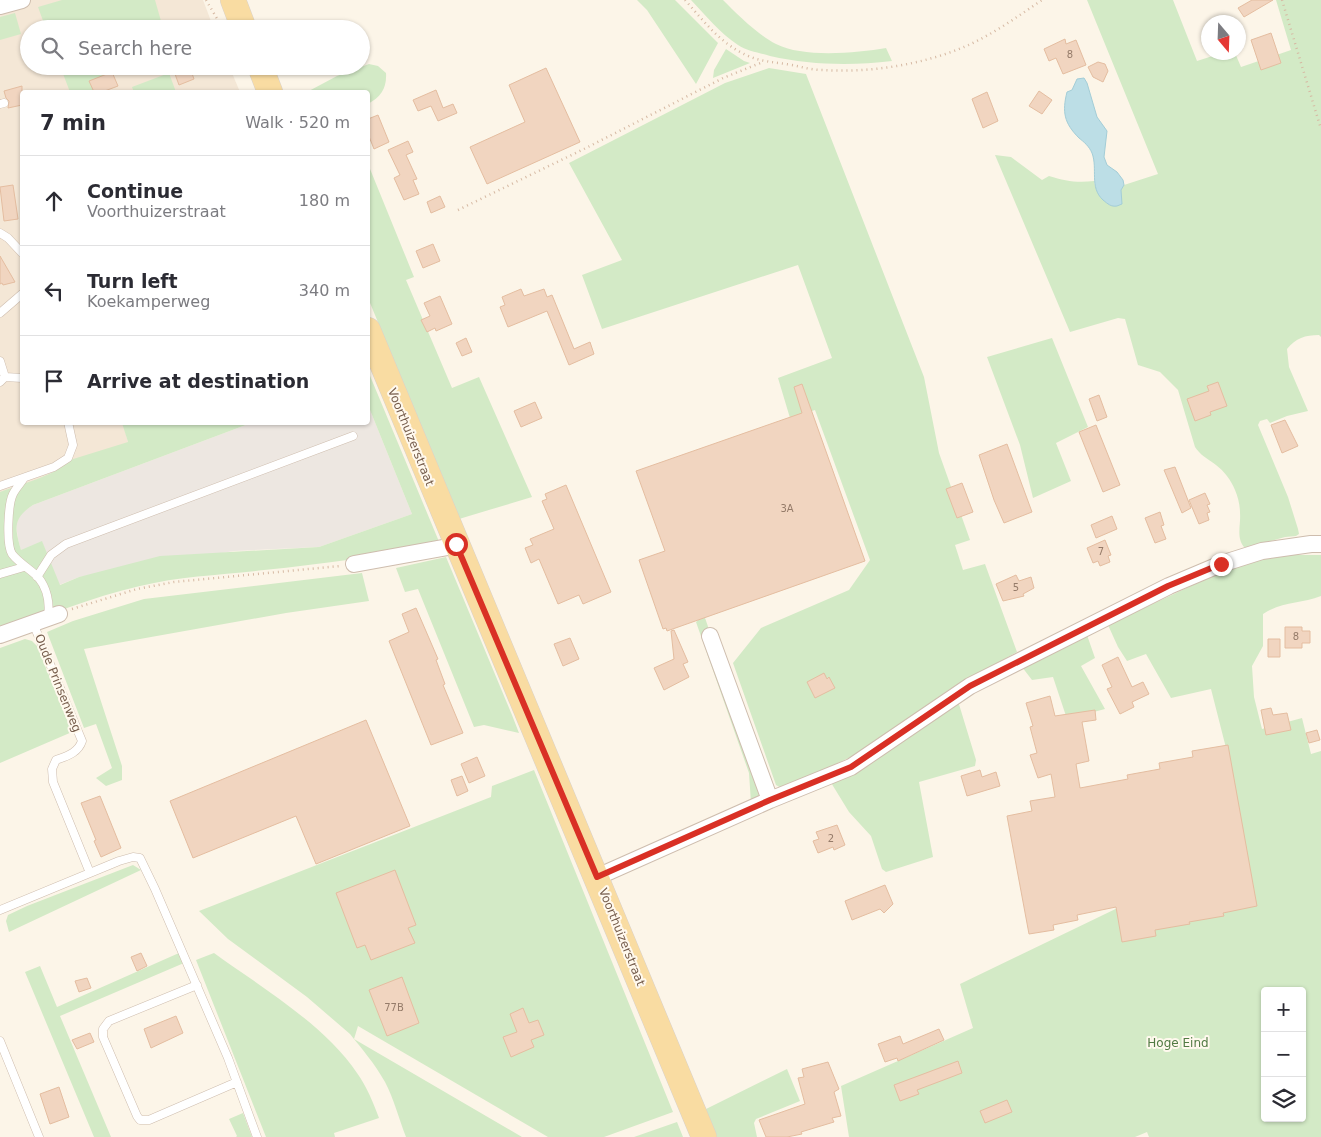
<!DOCTYPE html>
<html lang="en">
<head>
<meta charset="utf-8">
<style>
  body { margin:0; font-family:"DejaVu Sans",sans-serif; background:#f7f7f7; color:#2b2b33 }
  .controls { position:absolute; right:15px; bottom:15px; display:grid; overflow:hidden; border-radius:5px; box-shadow:0 1px 4px #0004 }
  .controls button { width:45px; height:45px; display:grid; place-items:center; padding:0; border:0; border-bottom:1px solid #e1e1e2; background:#fff; color:#2b2b33; font:25px sans-serif }
  .compass { position:absolute; left:1201px; top:15px; width:45px; height:45px; border-radius:50%; background:#fff; box-shadow:0 1px 4px #0004; rotate:161deg }
  .stop { position:absolute; width:15px; height:15px; margin:-11px; border:4px solid #d93025; border-radius:50%; background:#fff }
  .stop.end { background:#d93025; border-color:#fff; box-shadow:0 1px 5px #0008 }
  .list { margin:0; padding:0; list-style:none }
  h2 { display:flex; justify-content:space-between; align-items:center; height:65px; margin:0; padding:0 20px; font-size:21px }
  h2 small { font-size:16px; font-weight:400; color:#7c7c81 }
  .list li { display:grid; grid-template-columns:32px 1fr auto; gap:15px; align-items:center; box-sizing:border-box; height:90px; padding:0 20px; border-top:1px solid #e1e1e2 }
  .list b { display:block; font-size:19px; white-space:nowrap }
  .list p { margin:0; font-size:16px; white-space:nowrap; color:#7c7c81 }
  .list em { font-size:16px; font-style:normal; color:#7c7c81 }
  .icon { flex:none; width:28px; height:28px; fill:none; stroke:currentColor; stroke-width:2; stroke-linecap:round; stroke-linejoin:round }
  .map { position:relative; flex:none; width:1321px; height:1137px; overflow:hidden }
  .search { position:absolute; background:#fff; box-shadow:0 1px 4px #0004; left:20px; top:20px; width:350px; height:55px; display:flex; align-items:center; gap:12px; box-sizing:border-box; padding:0 18px; border-radius:28px; color:#7c7c81; font-size:19px }
  .panel { position:absolute; background:#fff; box-shadow:0 1px 4px #0004; left:20px; top:90px; width:350px; height:335px; border-radius:5px }
  .map>svg:first-child { display:block }
  .residential { fill:#f4e7d6 }
  .industrial { fill:#ede7e1 }
  .green { fill:#d3eac6; fill-rule:evenodd }
  .water { fill:#bcdee6; stroke:#a3cdd7 }
  .building { fill:#f1d5c0; stroke:#e4bda0 }
  .lines { fill:none; stroke-linecap:round; stroke-linejoin:round }
  .service-casing { stroke:#cebdae; stroke-width:9 }
  .minor-casing { stroke:#cebdae; stroke-width:18 }
  .primary-casing { stroke:#d9d2cd; stroke-width:26 }
  .path { stroke:#d6b9a3; stroke-width:2.5; stroke-dasharray:1 4; stroke-linecap:butt }
  .service { stroke:#fff; stroke-width:8 }
  .minor { stroke:#fff; stroke-width:16 }
  .primary { stroke:#f9dca2; stroke-width:25 }
  .route { stroke:#d93025; stroke-width:6 }
  .labels { text-anchor:middle; stroke-width:4; stroke-linejoin:round; paint-order:stroke }
  .number-label { font-size:10px; fill:#957b69 }
  .street-label { font-size:12px; fill:#765d4c; stroke:#fff9ee }
  .park-label { font-size:12px; fill:#527b44; stroke:#fff9ee }
</style>
</head>
<body>
<div class="map">
<svg width="1321" height="1137" viewBox="0 0 1321 1137">
  <rect width="100%" height="100%" fill="#fcf5e8"/>
  <path class="residential" d="M0,0H203L214,29H29V66H229L240,92H22V422L123,423L130,450L0,503Z"/>
  <path class="industrial" d="M368,405L412,514L319,547L234,551L79,577L59,585L42,542L21,551L18,539L16,524L21,513L33,505L251,423L368,422Z"/>
  <path class="green" d="M62,0H155L163,28L46,29L38,7Z
    M637,0H675L718,43L696,84L647,10Z
    M691,0H723C737,14 758,35 776,44C803,58 856,53 886,48L892,61C851,66 810,65 770,56C760,53 747,51 738,45C720,33 706,16 691,0Z
    M1087,0H1173L1197,61L1222,53H1235L1241,67L1291,50L1276,0H1321V337L1319,335C1305,335 1296,338 1287,349L1289,367L1308,411L1287,416L1270,423L1267,419L1260,421L1258,425L1288,497L1298,529L1299,534L1296,536L1285,537L1250,547H1244C1236,537 1241,525 1240,513C1240,505 1238,497 1235,490C1231,480 1224,471 1216,465C1208,459 1200,455 1195,447L1178,390L1160,372L1138,365L1125,319L1118,318L1070,332L995,155L1011,157L1042,180L1049,176C1065,181 1077,183 1094,181L1095,186L1121,190L1124,185L1158,174Z
    M15,13L21,34L0,40V17Z
    M726,49L744,61L750,63L713,78L714,70Z
    M369,64L378,66L386,73C387,88 381,97 368,104V92H307L337,76Z
    M60,66H108L116,87L100,92H70Z
    M769,68L806,74L924,377L939,453L970,540L955,545L963,570L985,564L1017,652L950,689L859,753L783,789L776,785L733,663L761,628L849,590L870,560L815,410L790,418L778,378L832,358L798,265L602,329L582,275L622,260L569,163L725,83Z
    M169,73L176,92H134L132,87Z
    M368,164L414,277L406,280L452,388L479,377L532,497L459,519L368,298Z
    M1052,338L1088,427L1056,443L1071,481L1033,498L1020,445L987,357Z
    M368,371L440,544C382,556 323,564 264,570C223,575 180,576 140,586C92,597 46,616 0,633V492C21,484 55,476 70,460L128,442L122,423H251L33,505C12,519 15,528 21,550L42,541L60,585L79,577L160,556L319,547L412,514L368,405Z
    M1288,555H1321V596C1301,604 1282,601 1263,614V646L1252,666L1254,697L1262,729L1302,718L1311,754L1321,751V1137H1149L1147,1132L1135,1137H849L841,1086L973,1028L960,984L1244,847L1225,744L1211,689L1171,698L1146,654L1127,661L1118,647L1108,625L1227,569L1255,560ZM1265,991H1302V1118H1265Z
    M446,557L512,715L519,733L484,725L474,727L418,589L405,592L396,568Z
    M362,573L369,601L286,613L84,649L122,766V780L106,786L96,778L112,768L96,724L84,728L47,632L73,621L144,599Z
    M704,615L767,797L751,803L749,773L696,622Z
    M1087,635L1095,658L1081,666L1105,709L1067,719L1053,677L1032,680L1022,667Z
    M25,639L32,641L37,646L72,732L0,763V648Z
    M958,701L976,760L975,766L919,782L933,857L886,872L882,869L871,836L849,812L830,781Z
    M534,770L673,1112L604,1137H548L358,1026L354,1039L522,1137H406C399,1119 394,1099 385,1082C375,1064 362,1049 350,1034L307,997L228,939L199,911L491,797L492,786Z
    M133,865L141,870L9,932L6,921L8,915L27,906Z
    M179,953L184,963L60,1016L111,1137H94L25,972L40,966L57,1007Z
    M214,953C261,987 325,1025 357,1073C367,1087 373,1102 379,1118L334,1133L335,1137H266L196,960Z
    M787,1069L800,1101L756,1119L754,1123L757,1137H715L704,1110Z
    M243,1113L252,1137H236L237,1136L229,1119Z
    M677,1122L683,1137H634Z"/>
  <path class="water" d="M1084,78L1087,83L1097,117L1107,131L1104,157L1107,165L1117,172L1123,180L1124,185L1121,190L1122,204L1117,206C1111,207 1108,204 1103,200C1089,187 1098,169 1092,153C1089,146 1084,142 1079,138C1064,123 1062,112 1067,92L1072,90L1077,79Z"/>
  <path class="building" d="M1252,0H1273L1244,17L1238,8Z
    M1271,33L1281,63L1261,70L1251,40Z
    M1065,39L1066,44L1076,40L1086,65L1063,74L1056,58L1049,61L1044,49Z
    M1098,62L1105,64L1108,71L1103,82L1093,77L1088,67Z
    M190,68L194,79L179,85L175,74Z
    M546,68L580,142L487,184L470,147L525,122L509,85Z
    M112,72L118,86L102,92H94L89,81Z
    M22,86V105L8,108L9,101L6,98L4,91Z
    M436,90L443,108L453,104L457,113L438,121L431,106L418,111L413,100Z
    M1039,91L1052,100L1042,114L1029,106Z
    M987,92L998,121L983,128L972,99Z
    M378,115L389,142L374,149L368,134V119Z
    M408,141L413,152L406,155L417,179L413,180L419,194L404,200L394,178L400,175L388,150Z
    M13,185L18,219L4,221L0,187Z
    M440,196L445,207L431,213L427,202Z
    M433,244L440,261L423,268L416,251Z
    M0,256L11,275L15,282L3,285L2,283L0,284Z
    M521,289L524,296L544,289L547,297L552,295L574,349L590,342L594,354L569,365L547,311L508,327L500,307L505,305L502,297Z
    M440,296L452,324L436,331L435,328L427,332L421,320L430,316L424,303Z
    M466,338L472,352L462,356L456,343Z
    M1218,382L1227,406L1210,412L1211,415L1195,421L1187,399L1209,391L1207,386Z
    M802,384L865,561L667,631L666,628L663,629L639,560L665,551L636,471L802,413L794,387Z
    M1099,395L1107,417L1097,421L1089,399Z
    M535,402L542,418L521,427L514,411Z
    M1285,420L1298,446L1282,453L1271,425Z
    M1096,425L1120,485L1103,492L1079,432Z
    M1007,444L1032,512L1004,523L994,500L979,455Z
    M1175,467L1191,508L1182,513L1164,470Z
    M962,483L973,512L957,518L946,489Z
    M566,485L611,592L583,604L579,595L558,604L539,559L531,563L525,548L533,545L530,539L554,529L542,501L547,499L545,494Z
    M1205,493L1210,504L1207,505L1210,512L1207,513L1209,520L1199,524L1189,500Z
    M1160,512L1164,525L1161,526L1166,539L1155,543L1145,518Z
    M1112,516L1117,529L1096,538L1091,525Z
    M1105,540L1111,555L1108,556L1110,562L1100,566L1098,561L1093,563L1087,548Z
    M1016,575L1019,581L1031,577L1034,588L1023,594L1024,596L1003,601L996,584Z
    M416,608L438,659L436,660L445,684L443,685L463,733L431,745L389,641L409,632L402,614Z
    M1285,627H1302V631H1310V643H1302V648H1285Z
    M674,630L688,662L683,664L689,677L664,690L654,668L674,659L671,631Z
    M570,638L579,659L563,666L554,644Z
    M1268,639H1280V657H1268Z
    M1118,657L1132,687L1143,682L1149,694L1132,702L1134,707L1120,714L1107,689L1112,687L1102,665Z
    M824,673L827,679L829,677L835,688L815,698L807,682Z
    M1050,696L1055,716L1095,710L1096,720L1082,722L1089,761L1076,764L1080,788L1128,779L1127,775L1160,769L1159,763L1193,757L1192,751L1228,745L1257,906L1223,913L1224,916L1189,922L1190,924L1155,930L1156,936L1122,942L1116,907L1077,915L1078,920L1053,925L1054,930L1029,934L1007,816L1032,811L1030,801L1055,797L1051,774L1038,778L1030,755L1037,753L1030,727L1033,726L1026,703Z
    M1271,708L1273,715L1287,713L1291,730L1266,735L1261,710Z
    M366,720L410,826L316,864L296,816L193,858L170,801Z
    M1317,730L1320,740L1309,743L1306,733Z
    M477,757L485,776L469,783L461,764Z
    M980,770L982,777L996,772L1000,786L967,796L961,776Z
    M462,776L468,791L457,796L451,780Z
    M100,796L121,848L101,857L94,841L96,840L81,803Z
    M837,825L845,845L834,850L833,847L818,853L813,841L819,839L816,832Z
    M395,870L416,925L408,928L415,943L371,960L365,945L357,948L336,893Z
    M885,885L893,904L884,913L880,909L852,920L845,901Z
    M141,953L147,966L137,971L131,957Z
    M402,977L419,1023L387,1036L369,990Z
    M87,978L91,988L79,992L75,981Z
    M523,1008L529,1023L538,1020L544,1035L531,1040L534,1047L511,1057L503,1037L517,1032L510,1014Z
    M176,1016L183,1033L151,1048L144,1029Z
    M939,1029L944,1040L898,1061L897,1058L885,1062L878,1044L900,1036L903,1044Z
    M90,1033L94,1042L77,1049L72,1040Z
    M958,1061L962,1073L917,1090L919,1094L900,1101L894,1085Z
    M828,1062L839,1089L834,1092L841,1116L832,1118L834,1122L801,1132L802,1134L787,1137H766L759,1120L805,1104L798,1078L804,1077L802,1069Z
    M59,1087L69,1117L50,1124L40,1094Z
    M1007,1100L1012,1112L985,1123L980,1111Z"/>
  <g class="lines">
    <defs>
      <path id="service" d="M0,104L4,103
        M0,233L8,238L22,253
        M0,313L22,294
        M0,361L5,377L0,382
        M5,377L22,378
        M24,478C21,483 16,488 13,494C8,504 6,544 12,554C19,563 30,569 38,577C47,588 50,603 48,617
        M0,486L54,467L68,458L73,445L68,422
        M0,574L24,567
        M37,577L51,555L66,544L353,436
        M33,623L82,741C78,753 67,756 56,760L52,769L53,782L90,873
        M0,910L119,861L133,857L140,858L155,889L228,1058L257,1137
        M197,985L109,1021L103,1029V1037L137,1116L140,1120H149L237,1082
        M0,1041L39,1137"/>
      <path id="minor" d="M0,6L22,0
        M354,564L448,547L456,544
        M0,635L59,614
        M710,636L770,800
        M597,877L770,800L851,767L970,686L1169,586L1221,564L1262,551L1311,544H1321"/>
      <path id="primary" d="M233,0L244,29
        M260,66L270,92
        M368,330L704,1137"/>
    </defs>
    <use href="#service" class="service-casing"/>
    <use href="#minor" class="minor-casing"/>
    <use href="#primary" class="primary-casing"/>
    <path class="path" d="M206,0L222,27
      M685,0C703,20 719,42 744,54C759,62 775,62 792,65C802,67 812,70 822,70C869,73 921,65 964,47C992,35 1017,17 1042,0
      M1282,0L1321,129
      M458,210L584,149L723,78L763,62
      M72,609L137,589L174,582L340,566"/>
    <use href="#service" class="service"/>
    <use href="#minor" class="minor"/>
    <use href="#primary" class="primary"/>
  </g>
  <g class="lines">
    <path class="route" d="M456,544L597,877L770,800L851,767L970,686L1168,586L1221,564"/>
  </g>
  <g class="labels">
    <g class="number-label">
      <text x="1070" y="58">8</text>
      <text x="787" y="512">3A</text>
      <text x="1101" y="555">7</text>
      <text x="1016" y="591">5</text>
      <text x="1296" y="640">8</text>
      <text x="831" y="842">2</text>
      <text x="394" y="1011">77B</text>
    </g>
    <g class="street-label">
      <text transform="translate(411 437) rotate(68)" y="4">Voorthuizerstraat</text>
      <text transform="translate(58 683) rotate(68)" y="4">Oude Prinsenweg</text>
      <text transform="translate(622 937) rotate(68)" y="4">Voorthuizerstraat</text>
    </g>
    <g class="park-label">
      <text x="1178" y="1047">Hoge Eind</text>
    </g>
  </g>
</svg>
<div class="controls">
<button>+</button>
<button>−</button>
<button><svg class="icon" aria-label="layers" viewBox="0 0 24 24"><path d="M12 4l9 5-9 5-9-5zM3 14l9 5 9-5"/></svg></button>
</div>
<svg class="compass" viewBox="-18 -18 36 36"><path d="M0-13l5 13h-10z" fill="#e53935"/><path d="M0 13l5-13h-10z" fill="#7c7c81"/></svg>
<div class="stop" style="left:456px;top:544px"></div>
<div class="stop end" style="left:1221px;top:564px"></div>
<div class="search"><svg class="icon" aria-label="search" viewBox="0 0 24 24"><circle cx="10" cy="10" r="6"/><path d="M15 15l6 6"/></svg>Search here</div>
<section class="panel">
<h2>7 min<small>Walk · 520 m</small></h2>
<ul class="list">
<li><svg class="icon" aria-label="ahead" viewBox="0 0 24 24"><path d="M12 20V5M6 11l6-6 6 6"/></svg><div><b>Continue</b><p>Voorthuizerstraat</p></div><em>180 m</em></li>
<li><svg class="icon" aria-label="left" viewBox="0 0 24 24"><path d="M17 20v-9H6M10 6l-5 5 5 5"/></svg><div><b>Turn left</b><p>Koekamperweg</p></div><em>340 m</em></li>
<li><svg class="icon" aria-label="arrive" viewBox="0 0 24 24"><path d="M6 21V4h12l-3 4 3 4H6"/></svg><div><b>Arrive at destination</b></div></li>
</ul>
</section>
</div>
</body>
</html>
